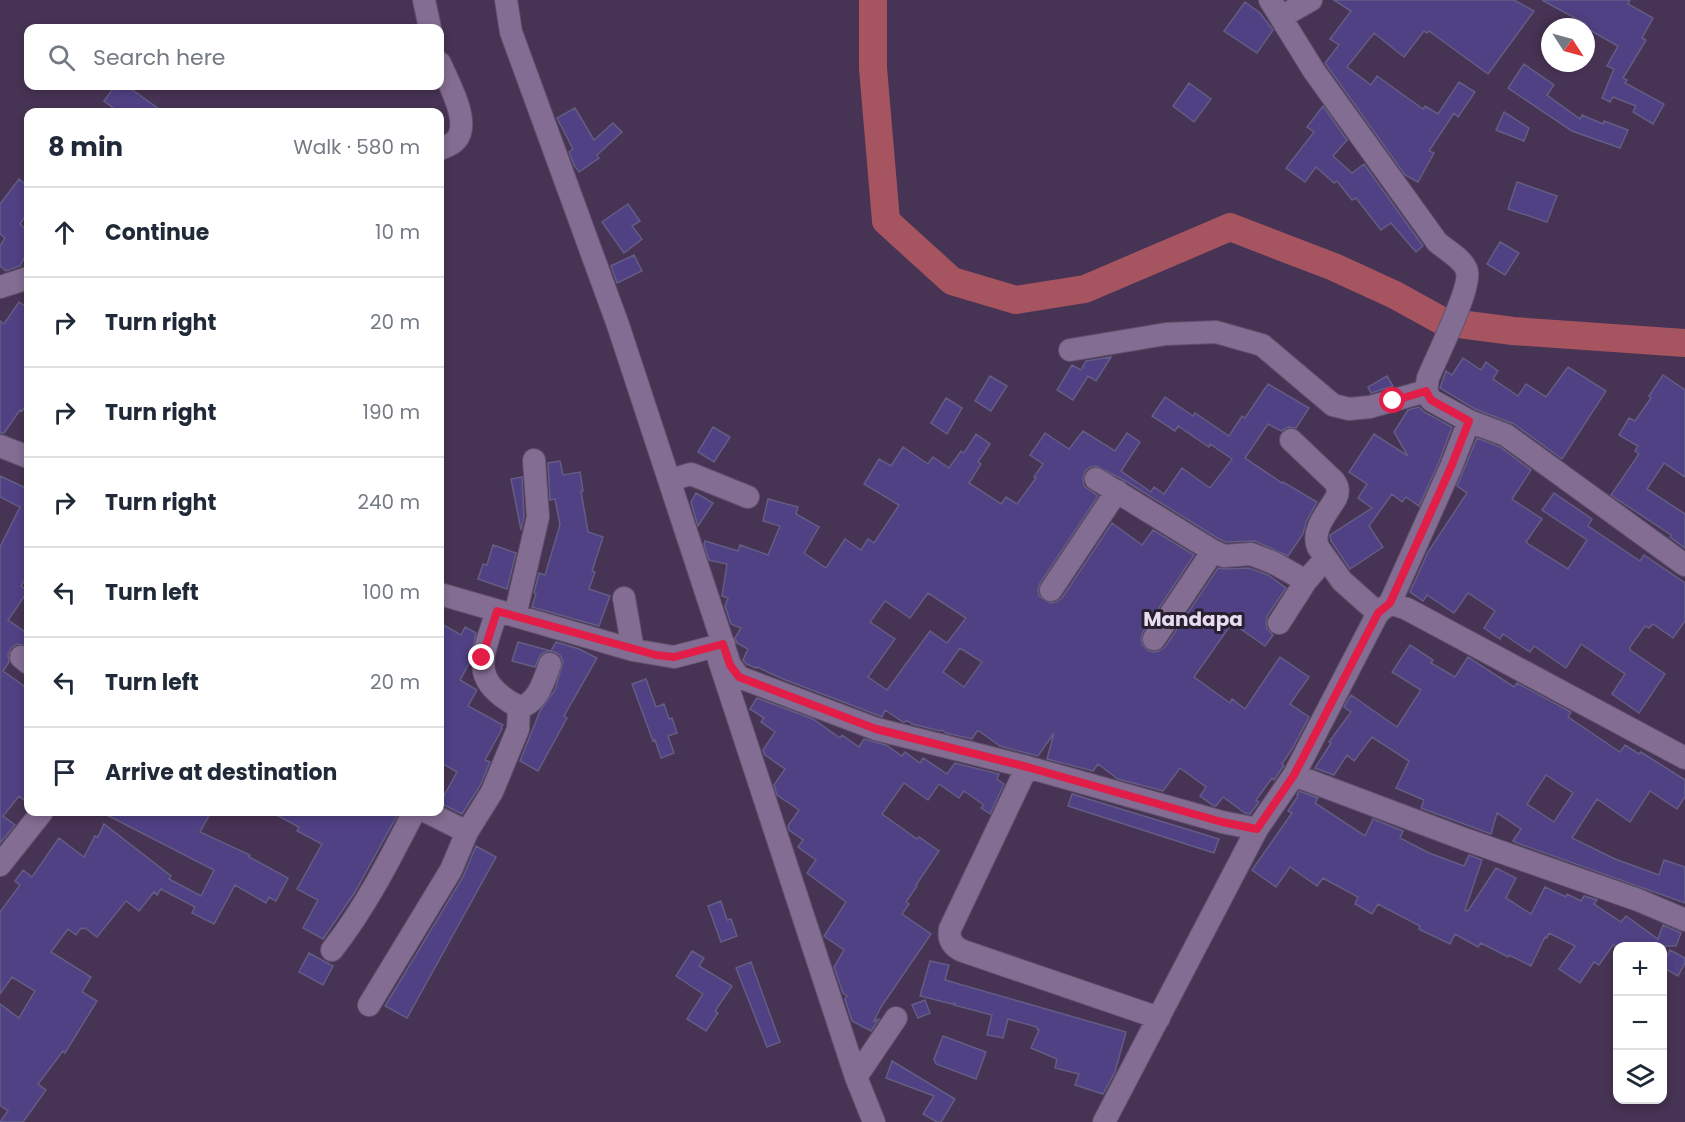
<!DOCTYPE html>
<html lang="en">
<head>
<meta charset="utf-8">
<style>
  body { margin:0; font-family:Poppins,sans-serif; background:#f2f2f3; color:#1f2937 }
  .controls { position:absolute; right:18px; bottom:18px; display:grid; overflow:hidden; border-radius:12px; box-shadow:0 3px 9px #0003 }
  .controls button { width:54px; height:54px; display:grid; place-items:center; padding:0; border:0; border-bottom:2px solid #e0e1e3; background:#fff; color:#1f2937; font:30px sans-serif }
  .compass { position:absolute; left:1541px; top:18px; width:54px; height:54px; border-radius:50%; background:#fff; box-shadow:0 3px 9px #0003; rotate:126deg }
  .stop { position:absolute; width:18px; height:18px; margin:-14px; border:4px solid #e11d48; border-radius:50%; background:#fff }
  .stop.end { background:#e11d48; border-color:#fff; box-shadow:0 2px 6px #0008 }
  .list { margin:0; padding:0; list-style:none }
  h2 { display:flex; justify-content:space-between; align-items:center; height:78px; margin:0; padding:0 24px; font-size:26px }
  h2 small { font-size:20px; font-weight:400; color:#747a83 }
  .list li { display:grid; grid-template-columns:39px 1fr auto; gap:18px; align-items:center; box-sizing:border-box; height:90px; padding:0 24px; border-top:2px solid #e0e1e3 }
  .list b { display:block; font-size:22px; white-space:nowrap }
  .list em { font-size:20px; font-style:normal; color:#747a83 }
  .icon { flex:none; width:33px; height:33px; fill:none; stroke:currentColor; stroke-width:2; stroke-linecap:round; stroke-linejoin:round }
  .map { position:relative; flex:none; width:1685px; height:1122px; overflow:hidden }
  .search { position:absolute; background:#fff; box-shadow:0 3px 9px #0003; left:24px; top:24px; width:420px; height:66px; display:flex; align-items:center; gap:15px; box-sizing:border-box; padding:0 21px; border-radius:12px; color:#747a83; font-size:22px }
  .panel { position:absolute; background:#fff; box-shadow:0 3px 9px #0003; left:24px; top:108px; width:420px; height:708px; border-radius:12px }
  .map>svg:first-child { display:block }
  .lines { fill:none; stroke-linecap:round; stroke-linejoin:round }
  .river { stroke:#a75461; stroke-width:28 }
  .building { fill:#504084; stroke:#635d84; stroke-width:1.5; fill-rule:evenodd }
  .minor-casing { stroke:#61506d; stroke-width:24 }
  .minor { stroke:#836d92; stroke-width:22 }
  .route { stroke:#e11d48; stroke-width:8 }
  .labels { text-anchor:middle; stroke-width:6; stroke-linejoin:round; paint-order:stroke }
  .quarter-label { font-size:20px; font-weight:bold; fill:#e8dcf1; stroke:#281f2f }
</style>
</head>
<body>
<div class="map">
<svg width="1685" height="1122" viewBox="0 0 1685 1122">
  <rect width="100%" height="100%" fill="#473354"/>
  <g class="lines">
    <path class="river" d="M873,0V68L886,221L952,281L1016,300L1085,289L1230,227L1334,267L1395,295L1444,322L1513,331L1685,343"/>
  </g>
  <path class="building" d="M1334,0H1514L1534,11L1488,74L1429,31L1427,33L1424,31L1404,57L1374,33L1347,67L1371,85L1377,76L1423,109L1425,106L1438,114L1459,82L1475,92L1458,117L1454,113L1429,151L1434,153L1418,182L1405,175L1325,63L1339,45L1330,39L1351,11Z
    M1542,0H1630L1628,4L1653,18L1642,38L1646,40L1623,78L1627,80L1625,83L1664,104L1653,124L1633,112L1636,106L1613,97L1610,102L1602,98L1614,69L1607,66L1618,46L1586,28V24Z
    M1245,2L1260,13L1273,30L1257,53L1224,31Z
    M1524,64L1554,85L1547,95L1580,119L1582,115L1603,124L1604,121L1628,130L1620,148L1572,131L1508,88Z
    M1189,83L1211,99L1194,122L1173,106Z
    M115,86H127L163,112H119L104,101Z
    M1323,106L1347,140L1333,156L1352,173L1364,164L1423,246L1416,252L1391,223L1381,230L1356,198L1352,200L1337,181L1334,183L1316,167L1305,182L1286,168L1314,132L1307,127Z
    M575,108L594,140L613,123L622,132L597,155L599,158L579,172L574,165L569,152L573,149L557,118Z
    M1504,112L1529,128L1524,141L1496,130Z
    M19,179L28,186V212L20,224L28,231V251L20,266L6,271L0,266V246L5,238L0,234V204Z
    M1517,182L1557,196L1547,222L1508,209Z
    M628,204L640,221L632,226L642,239L624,253L602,222Z
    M1500,242L1519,253L1505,275L1487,264Z
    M634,255L642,271L617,283L611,266Z
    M19,302L28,308V402L22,411L20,410L4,433H0V321L4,324Z
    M1111,357L1096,381L1088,376L1073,400L1057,390L1072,365L1081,370L1086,361Z
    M1463,358L1481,370L1486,362L1498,371L1493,379L1518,396L1526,384L1546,397L1568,367L1606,391L1562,459L1514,424L1475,409L1440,388L1446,371L1452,375Z
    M1663,375L1685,390V477L1664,463L1647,489L1685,514V548L1670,537L1671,535L1611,495L1639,454L1635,451L1638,446L1619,435L1629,418L1635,421L1651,398L1649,396Z
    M990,376L1007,386L991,411L975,401Z
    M1387,376L1393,386L1371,393L1368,387Z
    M1268,384L1309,408L1296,428L1288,427L1281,431L1268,424L1245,458L1282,483L1283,482L1317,502L1306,522L1303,534L1288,556L1255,541L1226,542L1219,539L1124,480L1096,466L1090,467L1085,471L1083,479L1084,486L1098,496L1040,583L1038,590L1039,596L1050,603L1056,602L1062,598L1112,523L1142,545L1153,530L1194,555L1143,632L1141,638L1142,644L1147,650L1153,652L1159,651L1165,647L1218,568L1225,569L1249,568L1268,575L1286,588L1267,616L1266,623L1267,629L1273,635L1265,646L1232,623L1194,677L1230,703L1232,699L1245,709L1280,657L1309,677L1290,704L1309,717L1292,749L1282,764L1284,766L1282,768L1274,780L1272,778L1256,800L1259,802L1250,814L1245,813L1223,797L1216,806H1214L1200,796L1206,787L1180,768L1163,791L1118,779L1098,764L1093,771L1047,759L1054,733L1038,756L1000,746L979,731H977L972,739L946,733L942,730L940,731L912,724L908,721L903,722L885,710L882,717L880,716L783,679L757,667L756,668L746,664L743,660L748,649L737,643L735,638L741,628L731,624L725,606L728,598L722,596L727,564L709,560L704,544L705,541L738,551L740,545L768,555L780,526L763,521L768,499L798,507L796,514L819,527L804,553L826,568L845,539L861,550L868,539L874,543L892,516L899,505L864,484L879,459L891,466L903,447L928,464L933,457L949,468L961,451L964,453L976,434L990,444L978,462L981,464L969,483L1001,504L1006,497L1017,504L1036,478L1034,477L1043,464L1030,455L1045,433L1069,449L1083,431L1115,451L1127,433L1140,442L1121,471L1151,492L1154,487L1164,494L1182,468L1210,488L1232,459L1210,444L1209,447L1178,426L1175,431L1152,416L1165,397L1193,416L1195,413L1229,436L1242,416L1245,418ZM928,593L966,618L947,643L930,631L887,690L868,677L895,639L870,622L885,601L910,618ZM960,648L982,662L964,687L943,672Z
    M946,398L962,408L947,434L931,423Z
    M1419,407L1424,412L1452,427L1439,462L1419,506L1406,497L1402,502L1392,494L1369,526L1383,547L1350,569L1331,541L1330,535L1372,508L1358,498L1367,484L1349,472L1374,434L1408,456L1394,432L1408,410Z
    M713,427L730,437L714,462L698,452Z
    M1477,438L1500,447L1531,470L1512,499L1542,519L1526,542L1528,544L1568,569L1587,540L1542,510L1554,493L1592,519L1588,526L1640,561L1644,555L1685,583V621L1673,638L1653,624L1649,628L1645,626L1630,647V650L1665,674L1639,713L1612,694L1625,674L1581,644L1566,668L1534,646L1530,652L1503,634L1500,639L1484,628L1495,611L1468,593L1454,613L1427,595L1423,601L1410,592L1428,552L1467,493L1457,486Z
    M560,461L563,475L580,472L583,491H581L588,532L603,537L592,571L595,572L589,589L610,596L599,626L532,607L536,594L534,593L539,573L545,575L560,525L555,499L550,500L548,463Z
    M0,476L28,489V574L21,586L28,591L8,620L28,634V646L17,644L11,648L8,655L9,662L3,671L28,689V803L19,796L3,816L15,825L0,843V547L20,507L0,497Z
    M522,477L524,516L521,530L511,479Z
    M696,493L713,503L698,526L691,502Z
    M493,545L516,553L507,589L478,579L483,564L487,565Z
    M440,623L461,635L465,627L476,633L470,662L460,680L477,690L468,706L503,725L501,728L502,729L485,760L490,762L480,786L462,814L440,803L457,772L440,762Z
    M518,642L551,651L556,642L579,649L597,658L564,716L567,718L538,771L520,761L540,711L555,690L563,662L560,655L555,652L548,651L541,654L535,667L512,661Z
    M1410,645L1433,660L1431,663L1455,677L1468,657L1514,687L1517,683L1571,712L1568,717L1620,752L1625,745L1639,754L1641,752L1685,780V797L1677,809L1650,791L1630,822L1597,799L1572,838L1615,859L1659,875L1664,860L1685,867V903L1517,843L1513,841L1521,829L1497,813L1491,834L1421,808L1424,800L1396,788L1409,761L1372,737L1354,761L1347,755L1334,775L1315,768L1331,743L1329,742L1351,712L1344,707L1351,695L1397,727L1421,690L1392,672ZM1546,775L1573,793L1554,822L1527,804Z
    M646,679L656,707L664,704L669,719L672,718L677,733L668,736L674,753L661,758L655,740L653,741L632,684Z
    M757,698L813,719L840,738L842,735L859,747L864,739L886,745L902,756L905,752L920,763L923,758L947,774L955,763L999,774L997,779L1004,784L990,814L981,808L984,805L964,791L959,798L939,784L928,800L904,783L882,814L917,839L919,837L939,851L916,885L917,886L906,902L909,904L902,914L931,934L881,1007L874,1021L879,1019L871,1031L852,1021L845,999L847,996L843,993L834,967L844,950L824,936L846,902L807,873L816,860L798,847L803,840L789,830L788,826L799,810L777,795L774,785L785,769L765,755L763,750L775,732L761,722L764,718L750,709Z
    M1299,791L1318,798L1315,803L1365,836L1373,819L1403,831L1400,838L1429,853L1464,866L1469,855L1482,860L1465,910L1468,911L1496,868L1516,878L1506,898L1531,914L1545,887L1566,897L1567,894L1581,901L1584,896L1597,900L1594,904L1621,922L1626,916L1658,939L1663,925L1681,933L1676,946H1616L1613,945L1599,965L1594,962L1580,983L1559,969L1575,946L1549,933L1547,938L1545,937L1531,966L1509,955L1508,957L1481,943L1478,947L1455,934L1450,944L1419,929L1420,926L1378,904L1372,914L1355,904L1358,897L1323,878L1317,886L1290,867L1276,887L1252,870L1292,813L1288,811L1298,796L1297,795Z
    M1072,794L1219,839L1214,853L1068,806Z
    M101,812H211L200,832L250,855L249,857L288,878L276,901L269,897L266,903L235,885L214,924L192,913L195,907L161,889L157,895L154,892L139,911L126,901L97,937L85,928L83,929L81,928L76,935L68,929L51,952L91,977L82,992L97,1001L65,1053L63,1051L38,1084L46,1090L23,1122H0L8,1111L0,1105V1004L19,1018L35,991L12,977L0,994V912L20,885L15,881L23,870L32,877L59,838L84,857L95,836L98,837L104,824L171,876L169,879L201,896L214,870Z
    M271,812H399L355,892L323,939L303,928L318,900L297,889L322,844L297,831L299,827Z
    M476,846L496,857L407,1018L385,1006L463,877Z
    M721,901L727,920L731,919L737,936L721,942L708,906Z
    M1670,950L1685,958V963L1678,976L1662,967Z
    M692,951L704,958L699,966L732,986L715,1011L718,1013L706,1031L687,1019L703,994L676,976Z
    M309,953L333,966L323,985L299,972Z
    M930,961L949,965L945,980L1126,1032L1115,1072L1103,1094L1075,1085L1079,1074L1055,1068L1057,1059L1031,1048L1039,1030L1037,1029V1027L1008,1019L1003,1038L987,1035L992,1015L954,1005L955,1003L952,1004L920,996Z
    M751,962L780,1042L767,1047L736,968Z
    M925,1000L930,1013L918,1018L912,1005Z
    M943,1036L986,1052L976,1079L936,1064L934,1059Z
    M892,1061L955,1099L941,1122H937L923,1114L934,1096L886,1078Z"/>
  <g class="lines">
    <defs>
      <path id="minor" d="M424,0L430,28
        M506,0L511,32L618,325L730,665L739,677L876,729L1027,767L1222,822L1257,829L1294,775L1378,613L1390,603L1407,609L1685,758
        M1270,0L1314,71L1437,242C1446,250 1465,260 1467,272C1471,289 1436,358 1428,378L1426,391L1431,400L1469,421L1451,467L1390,603
        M1281,17L1311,0
        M440,63C447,81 472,122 456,140C452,145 445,147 440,149
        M0,287L28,278
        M1070,350L1166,334L1216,332L1262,345L1333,405L1349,409L1370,407L1426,391
        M1469,421L1506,435L1685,565
        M1291,440L1334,481C1338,486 1339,492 1336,498C1328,512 1311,530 1318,547L1342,581L1378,613
        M0,446L28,457
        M1096,479L1213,551L1224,556L1251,554L1274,563L1306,581L1325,559
        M670,480L691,474L748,497
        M1051,590L1117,491
        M440,594L633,650L674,657L724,644
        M624,598L633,650
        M515,616L538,517L534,460
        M1279,623L1306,581
        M1154,639L1213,551
        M21,657L28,663
        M719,660L856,1077L874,1122
        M519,707C538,704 544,680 550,664
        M1027,767L950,929C948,940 953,947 963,951L1159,1018
        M1294,775L1464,839L1638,900L1685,920
        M427,812L467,832
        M0,865L42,812
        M332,950C365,908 390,859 414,812
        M369,1005L451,870L467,832L492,792L518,729L519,707C467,680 483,656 497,611
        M856,1077L896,1018
        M1104,1122L1257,829"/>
    </defs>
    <use href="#minor" class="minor-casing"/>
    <use href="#minor" class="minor"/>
  </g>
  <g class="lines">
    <path class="route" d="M482,658L497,611L656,655L674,657L723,644L730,665L739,677L876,729L1027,767L1222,822L1257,829L1294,775L1378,613L1390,603L1451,467L1469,421L1431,400L1426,391L1393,401"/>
  </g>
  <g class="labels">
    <g class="quarter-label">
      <text x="1193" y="626">Mandapa</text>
    </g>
  </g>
</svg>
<div class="controls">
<button>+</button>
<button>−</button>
<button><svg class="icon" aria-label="layers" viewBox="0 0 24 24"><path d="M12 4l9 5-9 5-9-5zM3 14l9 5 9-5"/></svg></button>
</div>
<svg class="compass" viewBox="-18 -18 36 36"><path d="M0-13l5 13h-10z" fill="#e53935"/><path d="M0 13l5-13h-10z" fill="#747a83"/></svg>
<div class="stop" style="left:1393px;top:401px"></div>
<div class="stop end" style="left:482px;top:658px"></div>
<div class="search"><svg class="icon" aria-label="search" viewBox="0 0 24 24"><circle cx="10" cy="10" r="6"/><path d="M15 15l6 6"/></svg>Search here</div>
<section class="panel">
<h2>8 min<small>Walk · 580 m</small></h2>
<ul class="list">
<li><svg class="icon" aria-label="ahead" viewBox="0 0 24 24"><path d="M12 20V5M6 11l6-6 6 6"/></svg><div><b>Continue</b></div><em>10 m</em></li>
<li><svg class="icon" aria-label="right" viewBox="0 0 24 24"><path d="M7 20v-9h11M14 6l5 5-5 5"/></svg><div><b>Turn right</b></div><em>20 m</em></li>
<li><svg class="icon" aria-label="right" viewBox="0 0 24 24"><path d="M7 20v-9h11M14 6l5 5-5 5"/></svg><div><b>Turn right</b></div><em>190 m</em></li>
<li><svg class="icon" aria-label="right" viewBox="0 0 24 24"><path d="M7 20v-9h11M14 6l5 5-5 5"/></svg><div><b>Turn right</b></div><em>240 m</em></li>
<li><svg class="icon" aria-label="left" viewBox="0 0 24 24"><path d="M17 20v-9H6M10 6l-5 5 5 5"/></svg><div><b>Turn left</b></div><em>100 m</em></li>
<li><svg class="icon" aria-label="left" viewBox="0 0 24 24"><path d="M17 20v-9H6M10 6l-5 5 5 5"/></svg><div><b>Turn left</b></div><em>20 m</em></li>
<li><svg class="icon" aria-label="arrive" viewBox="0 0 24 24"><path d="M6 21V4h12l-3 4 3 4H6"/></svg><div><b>Arrive at destination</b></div></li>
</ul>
</section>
</div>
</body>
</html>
